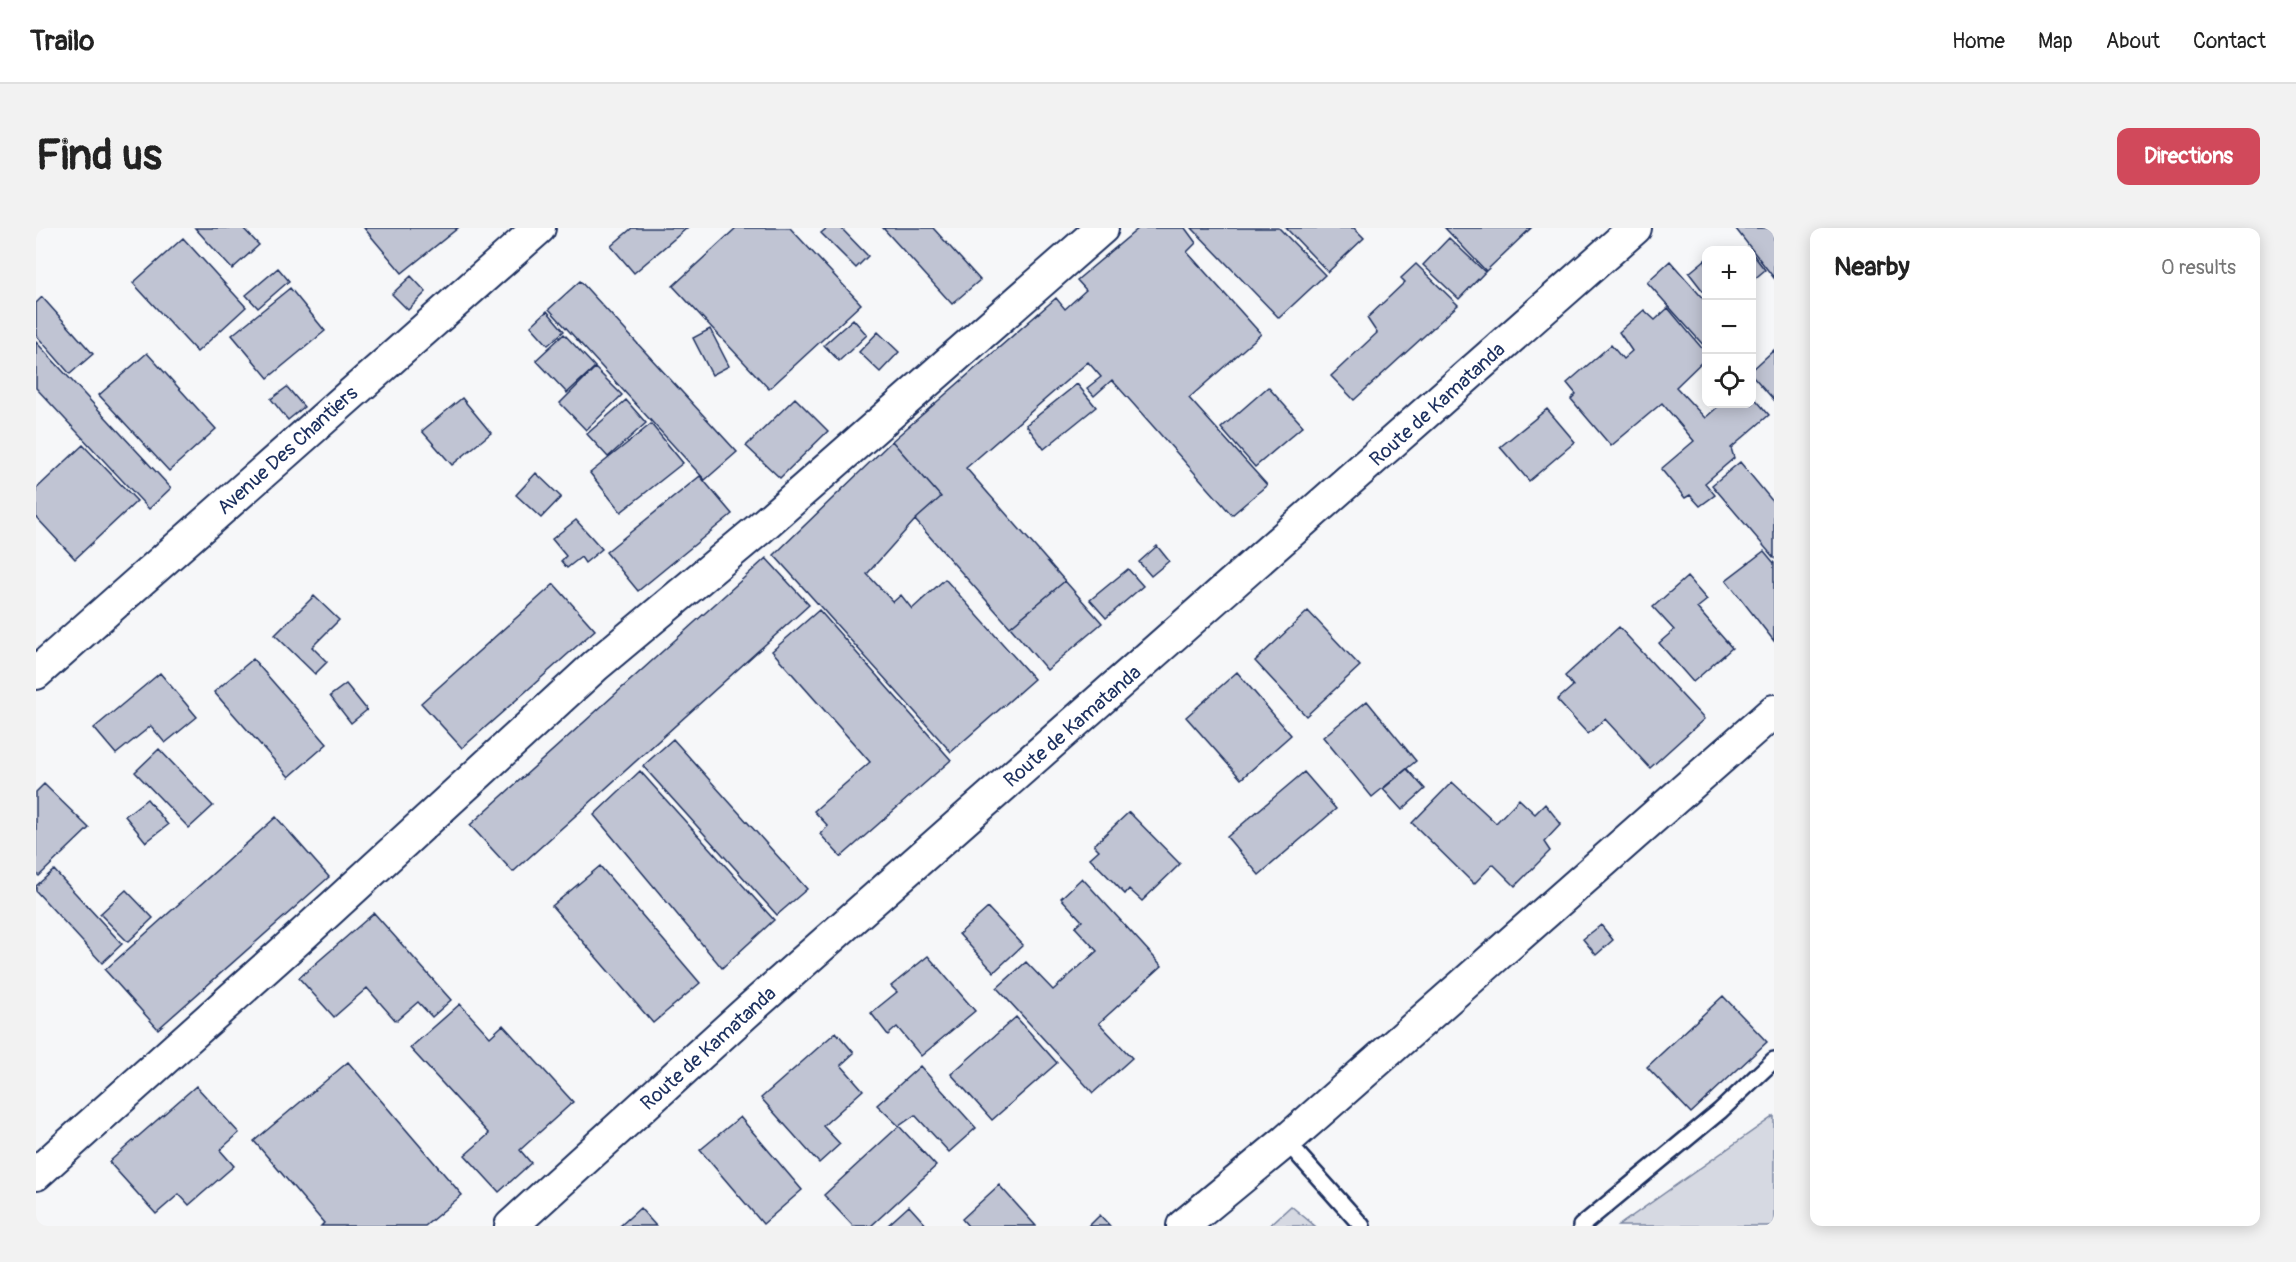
<!DOCTYPE html>
<html lang="en">
<head>
<meta charset="utf-8">
<style>
  body { margin:0; font-family:Pangolin,sans-serif; background:#f2f2f2; color:#222 }
  .controls { position:absolute; right:18px; top:18px; display:grid; overflow:hidden; border-radius:12px; box-shadow:0 3px 15px #0003 }
  .controls button { width:54px; height:54px; display:grid; place-items:center; padding:0; border:0; border-bottom:2px solid #e0e0e0; background:#fff; color:#222; font:30px sans-serif }
  .list { margin:0; padding:0; list-style:none }
  h2 { display:flex; justify-content:space-between; align-items:center; height:78px; margin:0; padding:0 24px; font-size:26px }
  h2 small { font-size:20px; font-weight:400; color:#767676 }
  .icon { flex:none; width:33px; height:33px; fill:none; stroke:currentColor; stroke-width:2; stroke-linecap:round; stroke-linejoin:round }
  .map { position:relative; flex:none; width:1738px; height:998px; overflow:hidden; border-radius:12px }
  header { display:flex; align-items:center; gap:36px; box-sizing:border-box; height:84px; padding:0 30px; background:#fff; border-bottom:2px solid #e0e0e0 }
  header strong { font-size:28px }
  nav { display:flex; gap:33px; margin-inline-start:auto; font-size:21px }
  .intro { display:flex; align-items:center; justify-content:space-between; box-sizing:border-box; height:144px; padding:0 36px }
  h1 { margin:0; font-size:42px }
  .button { padding:15px 27px; border-radius:12px; background:#d1495b; color:#fff; font-size:21px; font-weight:700 }
  main { display:flex; gap:36px; padding:0 36px }
  aside { flex:1; background:#fff; border-radius:12px; box-shadow:0 3px 15px #0003 }
  .map>svg:first-child { display:block }
  .green { fill:#d6d9e2; stroke:#7884a0; stroke-width:1.5 }
  .building { fill:#c0c4d3; stroke:#1b2f5e; stroke-width:1.5 }
  .lines { fill:none; stroke-linecap:round; stroke-linejoin:round }
  .lane-casing { stroke:#1b2f5e; stroke-width:20 }
  .street-casing { stroke:#1b2f5e; stroke-width:36 }
  .lane { stroke:#fff; stroke-width:15 }
  .street { stroke:#fff; stroke-width:32 }
  .labels { text-anchor:middle; stroke-width:6; stroke-linejoin:round; paint-order:stroke }
  .street-label { font-size:20px; fill:#1b2f5e; stroke:#fff }
</style>
</head>
<body>
<header>
<strong>Trailo</strong>
<nav><a>Home</a><a>Map</a><a>About</a><a>Contact</a></nav>
</header>
<div class="intro"><h1>Find us</h1><a class="button">Directions</a></div>
<main>
<div class="map">
<svg width="1738" height="998" viewBox="0 0 1738 998">
  <rect width="100%" height="100%" fill="#f6f7f9"/>
  <filter id="ink" filterUnits="userSpaceOnUse"><feTurbulence type="fractalNoise" baseFrequency=".0167" numOctaves="2"/><feDisplacementMap in="SourceGraphic" scale="12" xChannelSelector="R" yChannelSelector="G"/><feConvolveMatrix kernelMatrix="1 2 1 2 8 2 1 2 1" color-interpolation-filters="sRGB"/></filter>
  <g filter="url(#ink)">
    <path class="green" d="M1738,888V998H1582Z
      M1255,978L1279,998H1233Z"/>
    <path class="building" d="M159,0H207L223,17L196,41Z
      M328,0H422L366,45Z
      M596,0H651L598,45L575,18Z
      M700,0H754L825,76L733,161L637,58Z
      M791,0H805L832,28L820,40L785,5Z
      M847,0H897L944,52L916,76Z
      M1103,0H1149L1160,15L1151,24L1225,106L1153,170L1231,257L1196,287L1076,152L1058,168L1051,160L1065,149L1052,134L930,240L1029,353L974,399L879,292L905,269L856,213L1020,70L1029,81L1050,62L1041,52Z
      M1156,0H1243L1289,47L1243,90Z
      M1250,0H1318L1328,10L1292,44Z
      M1409,0H1495L1450,43Z
      M1702,0H1738V50L1700,1Z
      M147,10L210,79L161,124L97,55Z
      M1413,10L1449,44L1423,71L1387,37Z
      M1716,25L1729,42L1716,53Z
      M1670,31V67L1653,45Z
      M1634,33L1670,74V120L1611,54Z
      M1380,36L1422,77L1318,172L1295,148L1341,105L1331,90L1369,54L1365,50Z
      M242,40L253,53L222,80L210,67Z
      M375,48L390,64L372,82L356,66Z
      M544,53L701,224L669,252L513,81Z
      M254,60L289,103L232,150L196,107Z
      M6,69L57,126L34,146L0,107V75Z
      M1632,80L1670,125V130L1640,159L1669,190L1685,176H1716V167L1733,187L1695,220L1698,230L1669,255L1679,267L1664,278L1654,267L1649,270L1625,241L1658,213L1626,175L1575,218L1535,171L1540,166L1531,155L1575,117L1587,131L1596,123L1583,104L1608,82L1619,92Z
      M511,83L528,103L512,117L495,98Z
      M817,91L831,107L803,133L788,117Z
      M674,101L693,138L676,147L657,110Z
      M842,104L863,124L844,144L823,124Z
      M528,106L559,139L531,165L500,132Z
      M0,114L135,260L113,281L0,160Z
      M1738,122V172L1716,147V142Z
      M111,125L180,201L133,243L63,167Z
      M559,140L586,167L550,202L524,175Z
      M1041,156L1060,179L1008,221L990,197Z
      M251,159L268,179L252,192L235,171Z
      M1232,159L1267,198L1219,239L1185,200Z
      M426,170L455,205L416,237L386,203Z
      M759,170L792,203L744,250L710,218Z
      M590,172L610,195L572,229L551,206Z
      M1511,181L1539,214L1493,253L1464,219Z
      M615,196L647,235L585,284L554,245Z
      M856,213L905,269L879,292L831,346L857,374L865,367L876,381L909,351L998,451L915,524L738,327Z
      M47,217L101,273L39,331L0,289V261Z
      M1704,234L1738,275V330L1676,257Z
      M500,245L525,269L505,290L480,267Z
      M664,248L696,286L602,363L570,324Z
      M540,292L566,321L549,335L545,329L531,340L525,333L530,328L516,311Z
      M1121,318L1133,333L1115,348L1103,334Z
      M1728,323L1738,335V413L1690,352Z
      M730,330L773,377L477,644L434,597Z
      M1092,341L1107,358L1070,390L1054,372Z
      M1651,349L1671,372L1661,380L1696,420L1657,454L1623,415L1638,402L1617,379Z
      M1029,353L1066,395L1011,442L974,399Z
      M518,356L559,402L426,520L385,475Z
      M278,368L303,392L276,419L291,434L279,446L239,407Z
      M783,382L915,532L805,629L784,606L792,598L778,583L834,534L736,423Z
      M1272,383L1324,438L1270,488L1219,433Z
      M1583,399L1668,491L1614,540L1569,491L1552,506L1521,472L1537,458L1529,448Z
      M217,431L291,516L253,549L178,464Z
      M1201,444L1255,507L1205,551L1150,489Z
      M124,445L161,489L129,515L115,498L80,526L58,500Z
      M310,456L331,482L315,495L294,468Z
      M1331,473L1380,533L1336,569L1287,509Z
      M637,511L771,661L741,687L607,538Z
      M123,521L177,578L153,600L99,544Z
      M1371,541L1389,561L1366,582L1347,561Z
      M604,543L738,692L686,740L558,587Z
      M1268,544L1300,581L1223,647L1191,609Z
      M1416,554L1460,595L1483,571L1499,586L1509,576L1525,596L1508,614L1514,623L1479,658L1457,636L1438,656L1376,595Z
      M8,556L53,600L3,648L0,645V564Z
      M111,571L132,597L110,614L89,588Z
      M1093,584L1144,636L1106,673L1093,661L1089,666L1054,630L1063,622L1058,617Z
      M240,589L293,649L122,801L69,742Z
      M564,638L664,755L617,795L516,678Z
      M18,642L86,716L66,735L0,663V658Z
      M1046,650L1126,738L1063,795L1096,830L1057,865L961,760L990,734L1017,762L1061,723L1039,699L1046,693L1025,670Z
      M90,662L117,690L92,714L64,686Z
      M952,680L987,717L958,744L923,706Z
      M338,685L415,772L396,789L382,774L360,793L331,760L298,789L263,750Z
      M1565,697L1577,712L1560,727L1547,711Z
      M892,728L939,783L885,828L861,799L852,807L835,785L861,764L855,758Z
      M1687,768L1731,814L1655,885L1611,839Z
      M424,776L454,809L467,797L537,874L484,922L495,935L463,964L429,927L453,906L374,820Z
      M980,789L1021,835L956,892L915,846Z
      M800,804L818,825L805,837L827,862L787,898L804,916L783,935L725,870Z
      M312,834L426,967L389,998H285L288,995L218,913Z
      M884,838L940,900L913,924L879,887L863,898L841,877Z
      M160,858L203,905L184,922L198,938L153,977L143,966L120,986L73,934Z
      M704,889L766,962L727,996L664,922Z
      M863,898L900,938L835,998H817L788,967Z
      M963,957L1000,998H932L926,991Z
      M873,978L891,998H851Z
      M604,980L620,998H584Z
      M1064,987L1074,998H1053Z"/>
    <g class="lines">
      <defs>
        <path id="lane" d="M1250,913L1326,998
          M1545,998L1684,883L1738,832"/>
        <path id="street" d="M0,445L503,0
          M0,946L262,711L559,438L723,301L1066,0
          M475,998L715,780L1599,0
          M1147,998L1250,913L1738,483"/>
      </defs>
      <use href="#lane" class="lane-casing"/>
      <use href="#street" class="street-casing"/>
      <use href="#lane" class="lane"/>
      <use href="#street" class="street"/>
    </g>
  </g>
  <g class="labels">
    <g class="street-label">
      <text transform="translate(1401 176) rotate(-42)" y="7">Route de Kamatanda</text>
      <text transform="translate(251 222) rotate(-42)" y="7">Avenue Des Chantiers</text>
      <text transform="translate(1036 498) rotate(-41)" y="7">Route de Kamatanda</text>
      <text transform="translate(672 820) rotate(-42)" y="7">Route de Kamatanda</text>
    </g>
  </g>
</svg>
<div class="controls">
<button>+</button>
<button>−</button>
<button><svg class="icon" aria-label="locate" viewBox="0 0 24 24"><circle cx="12" cy="12" r="6"/><path d="M12 2v4M12 18v4M2 12h4M18 12h4"/></svg></button>
</div>
</div>
<aside>
<h2>Nearby<small>0 results</small></h2>
<ul class="list">
</ul>
</aside>
</main>
</body>
</html>
